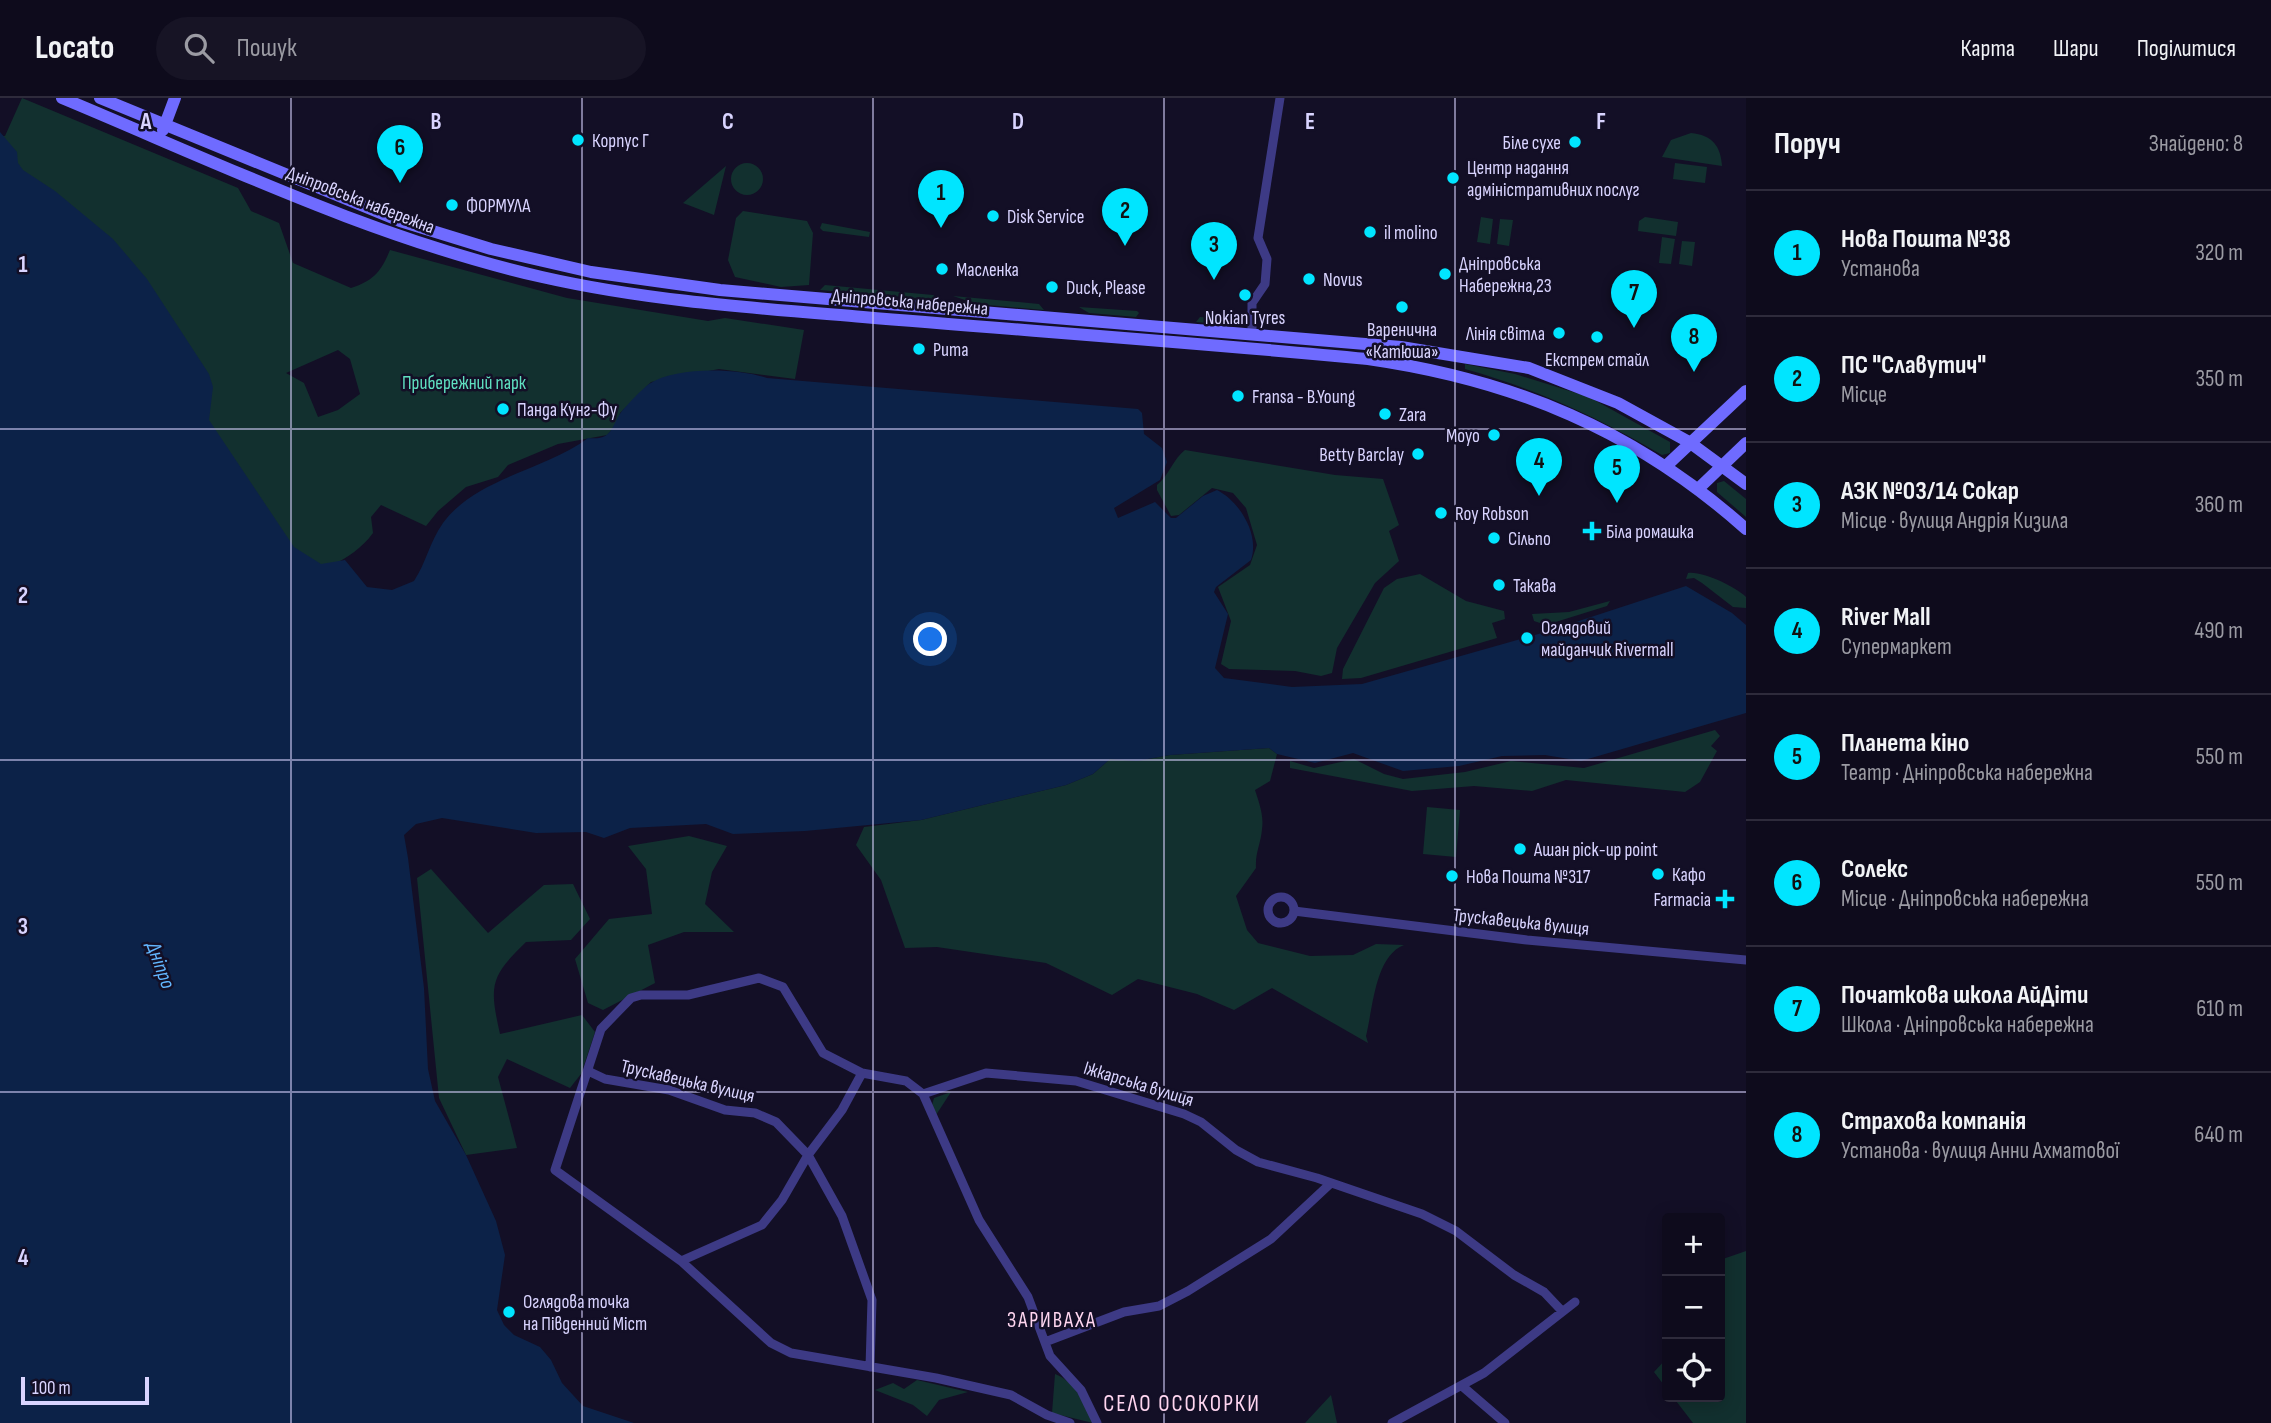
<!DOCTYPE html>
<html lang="uk">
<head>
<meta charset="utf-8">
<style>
  body { margin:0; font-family:"Sofia Sans Condensed",sans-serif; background:#171425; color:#f1f3f6 }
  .controls { position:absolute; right:21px; bottom:21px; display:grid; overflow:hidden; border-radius:7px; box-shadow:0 4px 18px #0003 }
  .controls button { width:63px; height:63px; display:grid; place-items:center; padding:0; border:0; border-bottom:2px solid #2e2b3b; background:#0e0b1c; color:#f1f3f6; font:35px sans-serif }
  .scale { position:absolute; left:21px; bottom:18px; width:128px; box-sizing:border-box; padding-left:7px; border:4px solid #d9d4ff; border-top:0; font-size:19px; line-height:24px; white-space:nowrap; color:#d9d4ff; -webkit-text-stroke:5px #130f26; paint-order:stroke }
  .you { position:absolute; left:931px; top:542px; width:24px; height:24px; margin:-18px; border:5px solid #fff; border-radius:50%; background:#1a73e8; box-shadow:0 0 0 10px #1a73e833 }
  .badge { display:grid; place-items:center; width:46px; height:46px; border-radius:50%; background:#00e5ff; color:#111; font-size:23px; font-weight:700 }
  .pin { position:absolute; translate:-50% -58px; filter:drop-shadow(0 2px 4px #0008) }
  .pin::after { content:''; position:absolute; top:37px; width:24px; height:21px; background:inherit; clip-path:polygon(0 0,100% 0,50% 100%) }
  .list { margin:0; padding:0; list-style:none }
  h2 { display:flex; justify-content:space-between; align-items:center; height:91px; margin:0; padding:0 28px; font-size:30px }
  h2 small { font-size:23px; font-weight:400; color:#9b9ba3 }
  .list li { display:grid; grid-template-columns:46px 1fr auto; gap:21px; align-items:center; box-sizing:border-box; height:126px; padding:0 28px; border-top:2px solid #2e2b3b }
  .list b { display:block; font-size:26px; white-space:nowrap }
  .list p { margin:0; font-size:23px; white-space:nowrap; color:#9b9ba3 }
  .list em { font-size:23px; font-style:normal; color:#9b9ba3 }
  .icon { flex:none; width:38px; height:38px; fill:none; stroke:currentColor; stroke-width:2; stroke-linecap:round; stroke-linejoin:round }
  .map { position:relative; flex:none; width:1746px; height:1325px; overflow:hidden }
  header { display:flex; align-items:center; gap:42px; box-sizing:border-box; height:98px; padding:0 35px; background:#0e0b1c; border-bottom:2px solid #2e2b3b }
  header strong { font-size:33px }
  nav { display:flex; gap:38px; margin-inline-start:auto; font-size:24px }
  .search { width:490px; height:63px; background:#171425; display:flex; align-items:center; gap:18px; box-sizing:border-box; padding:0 24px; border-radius:38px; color:#9b9ba3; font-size:26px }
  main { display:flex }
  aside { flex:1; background:#0e0b1c }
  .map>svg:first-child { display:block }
  .green { fill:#12302f; fill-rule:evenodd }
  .water { fill:#0c2248 }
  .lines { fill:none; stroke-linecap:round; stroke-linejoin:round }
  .street { stroke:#3d3a85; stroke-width:9 }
  .secondary { stroke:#6f6bff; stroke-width:12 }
  .grid { fill:none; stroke:#d9d4ff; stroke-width:2; stroke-opacity:0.55 }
  .poi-dot { fill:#00e5ff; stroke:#130f26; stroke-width:2.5 }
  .labels { text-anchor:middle; stroke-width:5; stroke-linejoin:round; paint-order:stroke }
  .poi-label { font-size:19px; fill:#d9d4ff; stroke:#130f26; text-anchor:start }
  .street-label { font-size:19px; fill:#d9d4ff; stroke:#130f26 }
  .park-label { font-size:19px; fill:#5fe0c0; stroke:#130f26 }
  .water-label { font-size:21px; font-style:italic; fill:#62b6ff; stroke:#130f26 }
  .neighbourhood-label { font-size:21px; letter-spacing:2px; fill:#ffd6f0; stroke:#130f26 }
  .quarter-label { font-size:23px; letter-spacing:2px; fill:#ffd6f0; stroke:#130f26 }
  .grid-label { font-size:23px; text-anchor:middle; font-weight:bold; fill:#d9d4ff; stroke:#130f26; stroke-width:5; stroke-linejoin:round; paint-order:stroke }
</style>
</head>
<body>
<header>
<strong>Locato</strong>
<div class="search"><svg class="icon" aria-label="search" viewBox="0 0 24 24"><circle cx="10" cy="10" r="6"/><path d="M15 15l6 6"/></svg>Пошук</div>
<nav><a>Карта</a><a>Шари</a><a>Поділитися</a></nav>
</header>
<main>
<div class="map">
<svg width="1746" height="1325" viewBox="0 0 1746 1325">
  <rect width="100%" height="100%" fill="#130f26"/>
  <path class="green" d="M22,0L238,90L251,113L279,125L293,165L351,190C373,183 381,174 390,152L567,200L708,223L725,220L804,232L795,281L719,271L651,284L620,315L618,325L607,337L558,346L508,367L498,379L466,389L438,413L426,428L381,407L371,419L373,435C351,465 315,474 281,489L0,38H5ZM338,252L350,261L360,296L338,312L318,319L304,285L286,275Z
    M1691,35C1712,37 1721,48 1722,68L1662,59L1671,42Z
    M1675,65L1707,69L1705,85L1673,81Z
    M731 81a16 16 0 1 1 32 0a16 16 0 1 1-32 0Z
    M726,68L714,117L683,105Z
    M743,113L807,123L813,135L809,187L781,189L735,179L728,162L736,120Z
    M1481,119L1493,121L1490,146L1477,144Z
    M1645,119L1678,124L1676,138L1638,133L1639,123Z
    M1500,121L1513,122L1509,148L1497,146Z
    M822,125L870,134L869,139L823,133L820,130Z
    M1662,139L1675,141L1671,166L1659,165Z
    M1682,143L1695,144L1692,168L1679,166Z
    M825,187L933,197L941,202L820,192Z
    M953,198L1039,206L1044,212L977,206Z
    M1079,209L1137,213L1139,215L1136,219L1089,215Z
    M1200,219L1235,222L1243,228L1196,224Z
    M1465,266L1515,276L1589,299L1670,344V355L1662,357C1598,319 1536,291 1465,271Z
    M1185,352L1335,377L1383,381L1399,427L1389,433L1399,463L1375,485L1337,550L1332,575L1321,578L1295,573L1229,571L1221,566L1231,523L1218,489L1250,467L1257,447L1246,410L1233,395L1212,390L1179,417L1171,418L1157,392V387C1170,376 1173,361 1185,352Z
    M1724,383L1746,401V419L1717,394V385Z
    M1688,475C1703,473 1736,489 1746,499V510L1733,509L1702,485L1694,480L1686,481Z
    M1420,476L1466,503L1504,513L1505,521L1492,525L1497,540L1361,580L1342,581L1343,571L1384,490L1397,481Z
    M1610,503L1607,508L1546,527L1534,523L1532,516L1569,514Z
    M1715,632L1720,638L1711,648L1717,653L1700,684L1685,694L1566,682L1532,693L1474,688L1412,693L1290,670V663L1314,670L1354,661L1384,676L1403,681L1465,674L1511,663L1584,670Z
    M1269,650L1277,656L1270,683L1255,692C1259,705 1264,717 1262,731C1261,745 1255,755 1256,770L1236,798L1247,832L1258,845L1310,858L1353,857L1376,846L1404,847C1375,858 1373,910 1366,938L1368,945L1272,890L1234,912L1197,896L1138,881L1112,897L1046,865L937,849L905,850L881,782L856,747L864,729L921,722L1066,687L1093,676L1110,661L1137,663L1170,657Z
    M1427,709L1460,712L1456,759L1423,756Z
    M689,738L727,748L712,774L705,806L734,834H684L648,847L655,885L603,912L588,905L575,861L609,821L652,816L646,771L628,748Z
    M431,771L488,835L544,787L573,786L590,821L571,842L526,844C490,879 489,887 500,936L582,917L595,934L581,976L570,990L507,961L498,979L517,1050L466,1057L439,1000L417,780Z
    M951,994L936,1017L932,1007L934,1000Z
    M1746,1153V1325H1693L1673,1299H1720V1162Z
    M1667,1260V1291L1654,1274Z
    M1055,1276C1077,1285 1084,1305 1093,1325L1052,1315Z
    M917,1282L968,1294L939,1302L927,1318L913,1307L875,1292L893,1285L904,1291Z
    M1331,1297L1337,1325H1305Z"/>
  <path class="water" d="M0,34L17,54L18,65L23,72L55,93L113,141L147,181L209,276L213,289L209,322L294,449L321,466L345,462L367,489L392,492L414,483C426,465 430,443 443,425C477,379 544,373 588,340C614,343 611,327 622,313C629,305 641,292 649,286C676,268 738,270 767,280L1138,311L1142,315L1144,336L1162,350L1167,364L1160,382L1114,410L1118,420L1155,404L1171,420H1176L1203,398L1217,392C1239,403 1260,436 1251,462L1216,489L1214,494L1228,516L1215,570L1224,580L1292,589L1362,586L1542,535L1686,488L1732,515L1746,527V615L1581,663L1545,657L1502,658L1459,668L1403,673L1353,655L1315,665L1277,656L1269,650L1170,657L1137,663L1110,661L1093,676L1066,687L921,722L805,733L733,736L706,726L630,730L604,740L586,734L536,735L442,720L416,726L404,737L408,760L424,890L428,971L435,1003L466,1057L496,1123L505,1157L497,1212L504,1227L514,1237L540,1249L551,1262L562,1285L583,1308L634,1325H0Z"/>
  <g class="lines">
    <path class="street" d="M1252,236V205L1265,186L1267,161L1258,140L1280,0
      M1268 812a13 13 0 1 1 26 0a13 13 0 1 1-26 0Z
      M1294,813L1527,842L1746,862
      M588,973L605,981L669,992L725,1012L755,1015L776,1024L808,1057L842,1118L872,1202L870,1269
      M862,975L906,983L923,996L986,975L1076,983L1184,1016L1201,1024L1236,1052L1258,1064L1317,1080L1422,1116L1456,1133L1514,1177L1544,1194L1562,1213
      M923,996L979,1122L1028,1199L1050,1258L1081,1292L1097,1325
      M681,1163L762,1127L782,1102L808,1057L842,1012L862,975L823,955L783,889L759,880L688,897H641L631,900L601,931L555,1072L681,1163L771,1245L791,1255L936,1280L1011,1297L1047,1317L1070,1325
      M1045,1244L1124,1214L1159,1208L1188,1193L1271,1141L1331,1085
      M1462,1288L1505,1325
      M1392,1325L1484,1275L1575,1204"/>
    <path class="secondary" d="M62,0C218,65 375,141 542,179C648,203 755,210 863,219C1031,233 1200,245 1368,261C1514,282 1635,332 1746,431
      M100,0L400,123L491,151L591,174L720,192L1401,249L1529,270L1618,305L1689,344L1746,386
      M163,32L175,0
      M1666,368L1746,293
      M1699,390L1746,345"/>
  </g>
  <path class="grid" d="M291,0V1325M582,0V1325M873,0V1325M1164,0V1325M1455,0V1325M0,331H1746M0,662H1746M0,994H1746"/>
  <g class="poi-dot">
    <circle cx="578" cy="42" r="7"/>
    <circle cx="1575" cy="44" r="7"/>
    <circle cx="1453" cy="80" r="7"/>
    <circle cx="452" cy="107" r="7"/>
    <circle cx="993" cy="118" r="7"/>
    <circle cx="1370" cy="134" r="7"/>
    <circle cx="942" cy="171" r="7"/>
    <circle cx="1445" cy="176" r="7"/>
    <circle cx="1309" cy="181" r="7"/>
    <circle cx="1052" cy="189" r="7"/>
    <circle cx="1245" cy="197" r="7"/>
    <circle cx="1402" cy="209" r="7"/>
    <circle cx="1559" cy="235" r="7"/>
    <circle cx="1597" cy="239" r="7"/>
    <circle cx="919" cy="251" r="7"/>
    <circle cx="1238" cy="298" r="7"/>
    <circle cx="503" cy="311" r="7"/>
    <circle cx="1385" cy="316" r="7"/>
    <circle cx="1494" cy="337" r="7"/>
    <circle cx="1418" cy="356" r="7"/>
    <circle cx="1441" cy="415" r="7"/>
    <path d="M1588.5 422.5h7v7h7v7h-7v7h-7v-7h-7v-7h7z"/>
    <circle cx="1494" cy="440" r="7"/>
    <circle cx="1499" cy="487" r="7"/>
    <circle cx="1527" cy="540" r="7"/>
    <circle cx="1520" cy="751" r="7"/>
    <circle cx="1658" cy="776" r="7"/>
    <circle cx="1452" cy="778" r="7"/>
    <path d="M1721.5 790.5h7v7h7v7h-7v7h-7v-7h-7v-7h7z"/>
    <circle cx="509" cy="1214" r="7"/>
  </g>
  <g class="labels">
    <g class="poi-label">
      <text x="592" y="49">Корпус Г</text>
      <text x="1561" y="51" text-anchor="end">Біле сухе</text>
      <text x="1467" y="76">Центр надання<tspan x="1467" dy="22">адміністративних послуг</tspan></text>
      <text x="466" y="114">ФОРМУЛА</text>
      <text x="1007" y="125">Disk Service</text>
      <text x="1384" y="141">il molino</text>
      <text x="1459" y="172">Дніпровська<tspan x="1459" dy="22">Набережна,23</tspan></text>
      <text x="956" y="178">Масленка</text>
      <text x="1323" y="188">Novus</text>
      <text x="1066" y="196">Duck, Please</text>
      <text x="1245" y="226" text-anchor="middle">Nokian Tyres</text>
      <text x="1402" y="238" text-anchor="middle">Варенична<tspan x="1402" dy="22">«Катюша»</tspan></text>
      <text x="1545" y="242" text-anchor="end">Лінія світла</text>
      <text x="933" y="258">Puma</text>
      <text x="1597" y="268" text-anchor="middle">Екстрем стайл</text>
      <text x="1252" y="305">Fransa - B.Young</text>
      <text x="517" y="318">Панда Кунг-Фу</text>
      <text x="1399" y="323">Zara</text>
      <text x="1480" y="344" text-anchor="end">Moyo</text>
      <text x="1404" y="363" text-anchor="end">Betty Barclay</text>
      <text x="1455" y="422">Roy Robson</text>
      <text x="1606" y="440">Біла ромашка</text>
      <text x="1508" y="447">Сільпо</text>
      <text x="1513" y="494">Такава</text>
      <text x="1541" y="536">Оглядовий<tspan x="1541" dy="22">майданчик Rivermall</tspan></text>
      <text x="1534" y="758">Ашан pick-up point</text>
      <text x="1672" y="783">Кафо</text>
      <text x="1466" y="785">Нова Пошта №317</text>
      <text x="1711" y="808" text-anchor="end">Farmacia</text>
      <text x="523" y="1210">Оглядова точка<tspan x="523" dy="22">на Південний Міст</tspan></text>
    </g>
    <g class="street-label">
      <text transform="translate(361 101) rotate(21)" y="7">Дніпровська набережна</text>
      <text transform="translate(910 203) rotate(5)" y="7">Дніпровська набережна</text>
      <text transform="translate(1521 823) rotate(6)" y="7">Трускавецька вулиця</text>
      <text transform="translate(688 982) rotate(13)" y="7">Трускавецька вулиця</text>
      <text transform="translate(1139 985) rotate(17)" y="7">Іжкарська вулиця</text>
    </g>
    <g class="park-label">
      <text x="464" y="291">Прибережний парк</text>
    </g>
    <g class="water-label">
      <text transform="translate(161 867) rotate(70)" y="7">Дніпро</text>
    </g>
    <g class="neighbourhood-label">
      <text x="1052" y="1229">ЗАРИВАХА</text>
    </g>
    <g class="quarter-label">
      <text x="1182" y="1313">СЕЛО ОСОКОРКИ</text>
    </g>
  </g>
  <g class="grid-label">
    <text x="146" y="31">A</text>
    <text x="436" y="31">B</text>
    <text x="728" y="31">C</text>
    <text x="1018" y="31">D</text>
    <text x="1310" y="31">E</text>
    <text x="1601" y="31">F</text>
    <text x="23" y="174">1</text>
    <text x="23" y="505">2</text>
    <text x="23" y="836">3</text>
    <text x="23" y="1167">4</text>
  </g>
</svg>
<div class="controls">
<button>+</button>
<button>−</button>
<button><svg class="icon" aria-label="locate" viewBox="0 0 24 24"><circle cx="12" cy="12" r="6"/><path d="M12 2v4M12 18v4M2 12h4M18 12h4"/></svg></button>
</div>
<div class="scale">100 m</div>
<div class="you"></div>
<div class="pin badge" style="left:941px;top:130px">1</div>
<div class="pin badge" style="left:1125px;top:148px">2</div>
<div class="pin badge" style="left:1214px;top:182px">3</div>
<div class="pin badge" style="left:1539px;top:398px">4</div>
<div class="pin badge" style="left:1617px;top:405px">5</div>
<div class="pin badge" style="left:400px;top:85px">6</div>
<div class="pin badge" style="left:1634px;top:230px">7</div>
<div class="pin badge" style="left:1694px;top:274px">8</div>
</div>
<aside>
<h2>Поруч<small>Знайдено: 8</small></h2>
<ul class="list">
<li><span class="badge">1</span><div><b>Нова Пошта №38</b><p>Установа</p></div><em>320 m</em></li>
<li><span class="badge">2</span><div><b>ПС &quot;Славутич&quot;</b><p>Місце</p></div><em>350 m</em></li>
<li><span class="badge">3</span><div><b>АЗК №03/14 Сокар</b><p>Місце · вулиця Андрія Кизила</p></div><em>360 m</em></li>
<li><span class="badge">4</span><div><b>River Mall</b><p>Супермаркет</p></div><em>490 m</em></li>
<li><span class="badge">5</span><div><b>Планета кіно</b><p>Театр · Дніпровська набережна</p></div><em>550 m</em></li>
<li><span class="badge">6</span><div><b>Солекс</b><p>Місце · Дніпровська набережна</p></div><em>550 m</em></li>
<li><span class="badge">7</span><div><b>Початкова школа АйДіти</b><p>Школа · Дніпровська набережна</p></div><em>610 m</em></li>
<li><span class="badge">8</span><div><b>Страхова компанія</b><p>Установа · вулиця Анни Ахматової</p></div><em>640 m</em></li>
</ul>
</aside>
</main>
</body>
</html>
